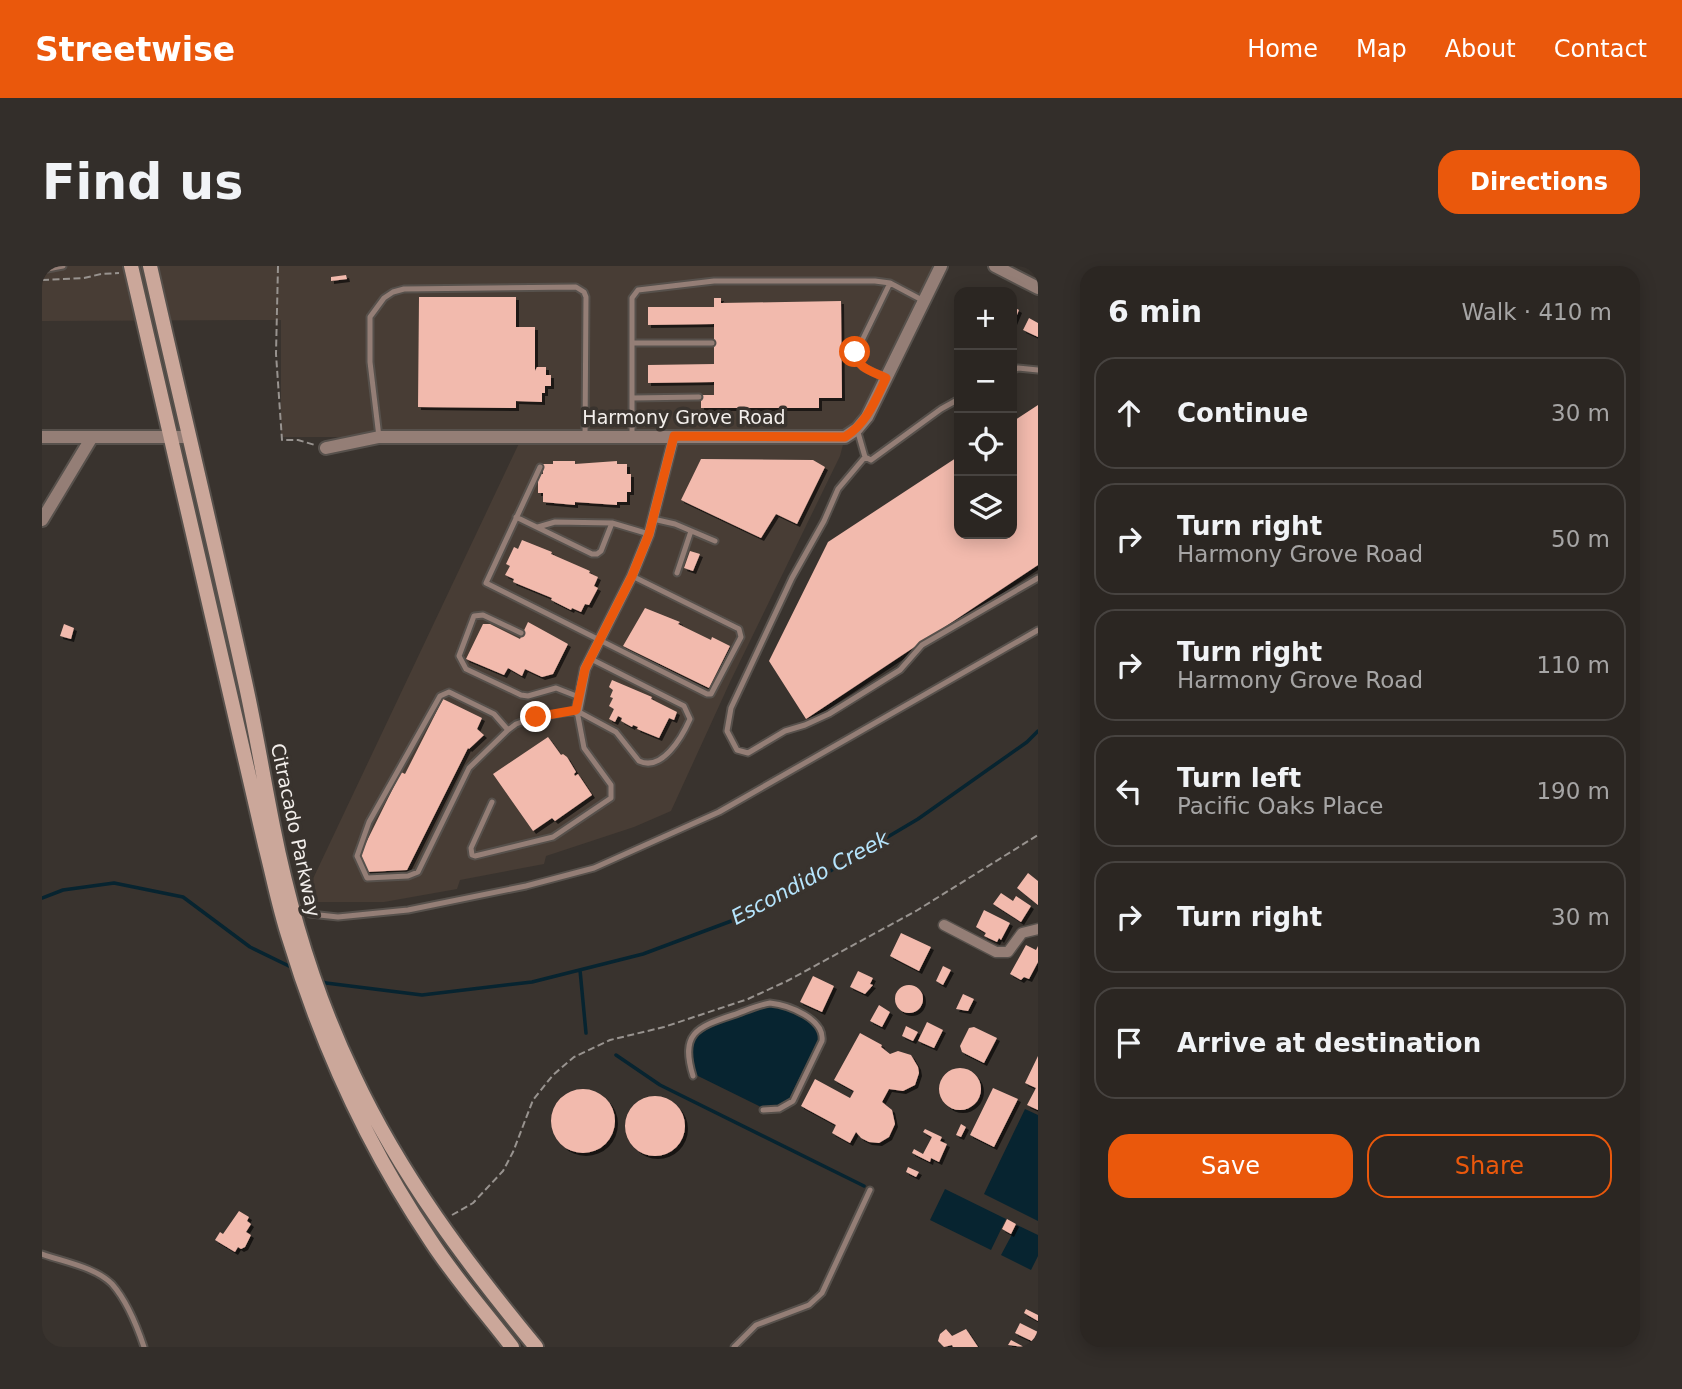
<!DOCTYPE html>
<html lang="en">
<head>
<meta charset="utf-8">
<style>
  body { margin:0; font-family:"DejaVu Sans",sans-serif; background:#332e2a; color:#f1f3f6 }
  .controls { position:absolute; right:21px; top:21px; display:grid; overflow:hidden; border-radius:14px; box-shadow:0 4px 18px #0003 }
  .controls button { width:63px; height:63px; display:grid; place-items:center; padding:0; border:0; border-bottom:2px solid #474340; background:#2b2622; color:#f1f3f6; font:35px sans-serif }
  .stop { position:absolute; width:21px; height:21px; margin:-16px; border:5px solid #ea580c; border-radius:50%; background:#fff }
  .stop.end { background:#ea580c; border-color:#fff; box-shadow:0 2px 7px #0008 }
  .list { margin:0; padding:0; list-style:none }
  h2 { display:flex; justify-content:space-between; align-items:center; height:91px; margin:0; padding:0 28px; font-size:30px }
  h2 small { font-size:23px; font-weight:400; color:#a6a5a5 }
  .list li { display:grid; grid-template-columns:46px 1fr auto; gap:21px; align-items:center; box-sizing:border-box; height:112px; margin:0 14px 14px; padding:0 14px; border:2px solid #474340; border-radius:21px }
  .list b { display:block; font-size:26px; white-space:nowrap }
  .list p { margin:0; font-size:23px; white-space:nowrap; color:#a6a5a5 }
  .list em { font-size:23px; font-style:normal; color:#a6a5a5 }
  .actions { display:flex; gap:14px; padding:21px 28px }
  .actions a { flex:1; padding:16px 0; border:2px solid #ea580c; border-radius:21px; text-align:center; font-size:24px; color:#ea580c }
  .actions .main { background:#ea580c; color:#fff }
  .icon { flex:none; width:38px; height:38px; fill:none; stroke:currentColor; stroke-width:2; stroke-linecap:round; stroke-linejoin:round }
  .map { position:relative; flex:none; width:996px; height:1081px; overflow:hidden; border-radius:21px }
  header { display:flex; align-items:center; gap:42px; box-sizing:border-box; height:98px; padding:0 35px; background:#ea580c; color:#fff }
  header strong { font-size:33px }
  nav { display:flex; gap:38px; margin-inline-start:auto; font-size:24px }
  .intro { display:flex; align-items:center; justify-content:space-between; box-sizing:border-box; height:168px; padding:0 42px }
  h1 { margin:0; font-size:49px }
  .button { padding:18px 32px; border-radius:21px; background:#ea580c; color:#fff; font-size:24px; font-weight:700 }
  main { display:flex; gap:42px; padding:0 42px }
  aside { flex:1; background:#2b2622; border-radius:21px; box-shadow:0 4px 18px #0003 }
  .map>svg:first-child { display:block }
  .built { fill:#483d35 }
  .water { fill:#072430 }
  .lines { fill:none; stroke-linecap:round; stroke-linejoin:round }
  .stream { stroke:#072430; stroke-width:3.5 }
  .building { fill:#f2baad; filter:url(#shadow) }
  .service-casing { stroke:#57514c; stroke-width:9 }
  .minor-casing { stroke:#57514c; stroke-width:13 }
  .tertiary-casing { stroke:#57514c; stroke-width:16 }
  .secondary-casing { stroke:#57514c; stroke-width:18 }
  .path { stroke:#98938f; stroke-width:2; stroke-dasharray:7 3.5; stroke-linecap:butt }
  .service { stroke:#947e76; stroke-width:5 }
  .minor { stroke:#947e76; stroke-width:10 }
  .tertiary { stroke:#947e76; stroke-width:12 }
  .secondary { stroke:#cba79a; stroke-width:14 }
  .route { stroke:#ea580c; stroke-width:9 }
  .labels { text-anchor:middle; stroke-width:7; stroke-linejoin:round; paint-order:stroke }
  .street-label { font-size:19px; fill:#f3efec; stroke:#39332e }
  .water-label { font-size:21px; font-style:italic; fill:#b6e5fd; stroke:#39332e }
</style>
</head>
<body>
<header>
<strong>Streetwise</strong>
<nav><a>Home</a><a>Map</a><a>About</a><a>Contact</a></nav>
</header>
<div class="intro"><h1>Find us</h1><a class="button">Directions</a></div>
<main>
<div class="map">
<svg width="996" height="1081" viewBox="0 0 996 1081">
  <defs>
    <filter id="shadow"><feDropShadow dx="3" dy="3" stdDeviation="0" flood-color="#0009"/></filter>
  </defs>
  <rect width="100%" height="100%" fill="#39332e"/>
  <path class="built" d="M0,0H899L825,151L803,171L798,190L688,416L629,545L592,561L504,590L502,598L418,614L415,623L342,636H260L480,171H239V54L0,55Z"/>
  <path class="water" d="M733,739C748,747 774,753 777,772L746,835L741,839L719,841L654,809C646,789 644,777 662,762L724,740Z
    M983,843L996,849V955L942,928Z
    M903,923L964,953L949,984L888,954Z
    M975,959L996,969V990L989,1004L959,989Z"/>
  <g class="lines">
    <path class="stream" d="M0,632L21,624L72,617L141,631L208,681L251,702
      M538,704L544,767
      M277,714L284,717L380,729L490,716L601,688L692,654L778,611L876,553L985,476L996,465
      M574,789L618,819L822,920"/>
  </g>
  <path class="building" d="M304,9L305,13L289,15V11Z
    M377,31H474V61H493V105L495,101H504V109H509V120H503V127H500V136L474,135V142L376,141Z
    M672,32H679V37L799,35L800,132H777V142H659V129H672V116L606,117V99L672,98V58L606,59V41H672Z
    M970,40L977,44L970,61Z
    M987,52L996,57V71L981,64Z
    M996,139V299L764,453L727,395L786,276L917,190V268H970V156Z
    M659,193L771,194L783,201L755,258L734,248L719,272L639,234Z
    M511,195H533V198L575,195V198H585V208H589V226H585V236H575V239L533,236V239L501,236V227H496V208H501V198H511Z
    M480,274L510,286L509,288L548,305L547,307L556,311L552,320L556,322L547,339L543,338L539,346L530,342L529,344L509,334L510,332L471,316L472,313L463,309L468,300L464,298L472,281L476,283Z
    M648,285L658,288L651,305L642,302Z
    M603,342L638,356L636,358L669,374L670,371L688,380L667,422L581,380Z
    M486,356L526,378L511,408L500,411L483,403L480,410L466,402L462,409L424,393L441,358H448L478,373Z
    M22,358L32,362L29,373L18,370Z
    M570,414L610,431L609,433L635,446L632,454L627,452L617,472L595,463L596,461L591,459L590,461L579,455L580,452L576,450L573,456L567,453L572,443L567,440L571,432L568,431L571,424L567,421Z
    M401,433L440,452L435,463L442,469L427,483L426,482L365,604L324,606L318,589L359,506L363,508Z
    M506,471L519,489L521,488L525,491L534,506L532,508L533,510L536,508L550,529L513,555L510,552L491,565L451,508Z
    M986,607L996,615V639L975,622Z
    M959,627L971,635L974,630L989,640L979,656L951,638Z
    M942,644L968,657L959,674L957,672L955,676L942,670L944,667L934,661Z
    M859,667L889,681L877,705L848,690Z
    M984,679L994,684L996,680V696L987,713L982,711L979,714L968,708Z
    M901,700L909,704L901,719L894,715Z
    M816,705L831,712L828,718L831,719L823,728L808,721Z
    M771,710L792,720L780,746L758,736Z
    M853 733a14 14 0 1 1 28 0a14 14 0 1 1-28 0Z
    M921,728L932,733L926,745L914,743Z
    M837,739L848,746L840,761L828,755Z
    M885,756L901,764L892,782L876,775Z
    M864,760L876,766L871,775L860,770Z
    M932,761L955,772L942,797L920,786L918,780L927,762Z
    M818,767L840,779L839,781L848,788L856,785L869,789L876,801L877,807L873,819L861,825L847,823L840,836L850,844L853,858L847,871L837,877L827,876L819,872L814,866L808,877L790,867L794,859L759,840L773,813L808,832L812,825L792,814Z
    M996,790V844L985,839L994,822L983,817Z
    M897 823a21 21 0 1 1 42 0a21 21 0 1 1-42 0Z
    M951,822L976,833L952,881L928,869Z
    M509 855a32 32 0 1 1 64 0a32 32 0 1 1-64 0Z
    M583 860a30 30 0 1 1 60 0a30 30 0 1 1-60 0Z
    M919,858L924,861L919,871L914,869Z
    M883,863L900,871L898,875L905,878L897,896L889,892L888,896L870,887L872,883L881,888L890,871L881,866Z
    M866,901L877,906L874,911L864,906Z
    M197,945L207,951L205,955L209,958L204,966L209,969L203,981L199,983L196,981L193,986L173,974L178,966L181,968Z
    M965,953L974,958L969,968L960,963Z
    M984,1043L996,1049V1055L982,1047Z
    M978,1057L996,1066V1078L973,1067Z
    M904,1063L910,1070L924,1063L936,1081H911L910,1079L902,1081L896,1075L898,1068Z
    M969,1074L982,1081L966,1079Z"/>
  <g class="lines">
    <defs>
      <path id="service" d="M0,4L21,0
        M590,77H670
        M970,105L976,102L996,104
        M843,112L821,101L812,91L848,17
        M590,132L657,131
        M815,163L823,191L829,194L899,143L917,133
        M590,170V32L596,24L672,15H833L848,17L880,34
        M337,171L328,96V51L342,32L351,26L362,23L534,21L542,26L544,31L543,170
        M823,191L796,223L782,255L750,312L689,442L685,465L695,484L706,487L743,465L763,459L787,448L858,404L880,379L996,312
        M498,201L444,317L665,428H669L699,371L697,363L590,310
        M474,251L550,288H555L559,285L570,257L607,268
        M611,253L633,258L673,275
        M496,261L513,256L570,257
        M635,307L649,265
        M479,367L441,349L432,350L417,390L424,403L479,429L486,430L514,422L537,431
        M466,464L427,502L376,606L366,610L325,612L315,590L327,556L398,430L407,426L452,448L466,464L474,458L494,451L535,445L574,466L597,495C620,506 640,471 648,453L642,440L549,393
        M450,536L429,582L430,589L433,590L511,571L569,532V519L542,482L535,445
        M268,648L296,651L366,644L484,620L552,602L677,546L996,364
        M651,810C638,768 654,761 691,749C703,745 715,739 728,737C747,739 783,753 780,775L751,835L737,843L721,844
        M0,988C22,996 53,1001 70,1018C85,1035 95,1060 102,1081
        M692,1081L714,1059L767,1039L780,1027L828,924"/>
      <path id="minor" d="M535,445L543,403L590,310L607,268L632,170
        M902,659L954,686H966L980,667L996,663"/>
      <path id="tertiary" d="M953,0L996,22
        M0,171H146
        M284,182L337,171H803L815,163L825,151L899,0
        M0,254L50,171"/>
      <path id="secondary" d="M89,0L223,579C231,610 237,642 247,672C279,778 327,883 389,975C413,1012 443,1046 470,1081
        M108,0C139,137 172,274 202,411C213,460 221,510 231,560C248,646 274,731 312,810C359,910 424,996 494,1081"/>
    </defs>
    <use href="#service" class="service-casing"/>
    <use href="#minor" class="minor-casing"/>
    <use href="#tertiary" class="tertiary-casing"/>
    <use href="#secondary" class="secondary-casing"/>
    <path class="path" d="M236,0L234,88L240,174H256L273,179
      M0,14L42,12L59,8L77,7
      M410,949L431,937L461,905L471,886L491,834L511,809L532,791L568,774L622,761L706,733L745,715L874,645L996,569"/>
    <use href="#service" class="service"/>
    <use href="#minor" class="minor"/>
    <use href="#tertiary" class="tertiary"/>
    <use href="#secondary" class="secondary"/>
  </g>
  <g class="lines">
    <path class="route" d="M494,451L534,444L543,403L590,310L607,268L632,170L803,171C825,157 833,135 844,112C832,106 814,102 813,86"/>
  </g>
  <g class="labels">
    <g class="street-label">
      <text x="642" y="158">Harmony Grove Road</text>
      <text transform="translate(254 564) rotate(78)" y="7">Citracado Parkway</text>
    </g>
    <g class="water-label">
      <text transform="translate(768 612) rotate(-28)" y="7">Escondido Creek</text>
    </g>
  </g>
</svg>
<div class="controls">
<button>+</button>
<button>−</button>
<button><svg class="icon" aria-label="locate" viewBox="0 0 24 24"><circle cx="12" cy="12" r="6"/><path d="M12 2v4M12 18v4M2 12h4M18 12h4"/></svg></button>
<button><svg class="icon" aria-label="layers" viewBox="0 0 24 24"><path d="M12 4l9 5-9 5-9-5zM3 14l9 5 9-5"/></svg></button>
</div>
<div class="stop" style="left:813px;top:86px"></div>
<div class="stop end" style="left:494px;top:451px"></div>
</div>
<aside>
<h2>6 min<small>Walk · 410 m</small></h2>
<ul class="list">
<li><svg class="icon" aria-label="ahead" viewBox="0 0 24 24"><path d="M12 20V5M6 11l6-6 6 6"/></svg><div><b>Continue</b></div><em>30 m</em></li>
<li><svg class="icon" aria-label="right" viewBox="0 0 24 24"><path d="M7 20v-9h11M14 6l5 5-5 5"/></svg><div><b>Turn right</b><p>Harmony Grove Road</p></div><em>50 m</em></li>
<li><svg class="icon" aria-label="right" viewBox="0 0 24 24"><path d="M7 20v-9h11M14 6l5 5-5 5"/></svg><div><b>Turn right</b><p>Harmony Grove Road</p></div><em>110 m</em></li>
<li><svg class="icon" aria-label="left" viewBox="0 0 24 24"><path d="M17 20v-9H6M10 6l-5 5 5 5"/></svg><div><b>Turn left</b><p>Pacific Oaks Place</p></div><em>190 m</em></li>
<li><svg class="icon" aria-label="right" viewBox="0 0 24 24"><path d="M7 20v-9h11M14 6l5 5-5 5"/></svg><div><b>Turn right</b></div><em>30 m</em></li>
<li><svg class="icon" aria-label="arrive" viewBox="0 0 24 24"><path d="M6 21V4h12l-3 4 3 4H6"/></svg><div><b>Arrive at destination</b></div></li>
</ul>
<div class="actions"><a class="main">Save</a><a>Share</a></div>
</aside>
</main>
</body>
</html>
